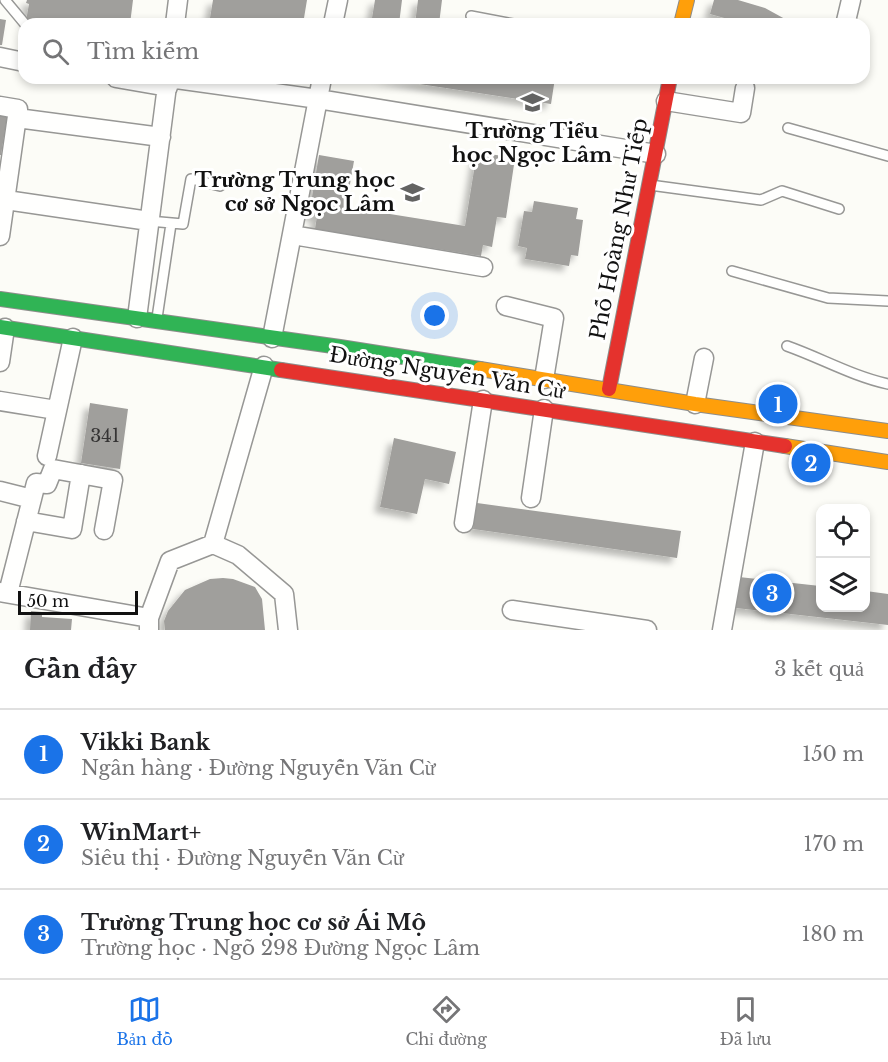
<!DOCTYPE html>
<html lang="vi">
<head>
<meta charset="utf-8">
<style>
  body { margin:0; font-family:"Libre Baskerville",serif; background:#f2f2f2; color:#202124 }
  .controls { position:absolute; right:18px; bottom:18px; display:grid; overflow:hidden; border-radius:12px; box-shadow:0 3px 9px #0003 }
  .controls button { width:54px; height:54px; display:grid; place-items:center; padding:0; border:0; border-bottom:2px solid #e0e0e0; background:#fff; color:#202124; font:30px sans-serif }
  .scale { position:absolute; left:18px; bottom:15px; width:120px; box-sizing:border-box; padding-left:6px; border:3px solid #111; border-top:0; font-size:16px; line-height:21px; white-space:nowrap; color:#111; -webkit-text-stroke:4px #fff; paint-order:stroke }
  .you { position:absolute; left:435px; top:316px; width:21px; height:21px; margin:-15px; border:4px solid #fff; border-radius:50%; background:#1a73e8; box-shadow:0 0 0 9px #1a73e833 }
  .badge { display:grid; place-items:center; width:39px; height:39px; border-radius:50%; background:#1a73e8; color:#fff; font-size:20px; font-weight:700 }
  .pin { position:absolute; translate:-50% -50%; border:3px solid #fff; box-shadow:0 2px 6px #0006 }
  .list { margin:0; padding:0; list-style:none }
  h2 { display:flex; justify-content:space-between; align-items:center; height:78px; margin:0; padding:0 24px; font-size:26px }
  h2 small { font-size:20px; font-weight:400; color:#757577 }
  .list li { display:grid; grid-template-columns:39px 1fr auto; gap:18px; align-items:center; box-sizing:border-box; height:90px; padding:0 24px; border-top:2px solid #e0e0e0 }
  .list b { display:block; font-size:22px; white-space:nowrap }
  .list p { margin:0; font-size:20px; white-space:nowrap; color:#757577 }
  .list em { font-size:20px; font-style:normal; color:#757577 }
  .icon { flex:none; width:33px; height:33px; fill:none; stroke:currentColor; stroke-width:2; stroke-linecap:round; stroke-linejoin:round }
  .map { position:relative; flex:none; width:888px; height:630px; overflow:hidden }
  .search { position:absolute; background:#fff; box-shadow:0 3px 9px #0003; left:18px; right:18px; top:18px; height:66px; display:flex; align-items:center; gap:15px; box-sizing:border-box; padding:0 21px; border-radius:18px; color:#757577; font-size:22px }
  .sheet { height:348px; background:#fff }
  nav { display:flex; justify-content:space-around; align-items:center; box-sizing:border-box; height:84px; border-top:2px solid #e0e0e0; background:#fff; font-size:16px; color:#757577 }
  nav a { display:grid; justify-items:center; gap:3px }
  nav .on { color:#1a73e8 }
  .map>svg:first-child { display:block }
  .building { fill:#a09f9c; filter:url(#shadow) }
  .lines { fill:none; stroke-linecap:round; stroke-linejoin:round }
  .lane-casing { stroke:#979795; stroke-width:12 }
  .street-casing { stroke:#979795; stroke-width:21 }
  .fast-casing { stroke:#8d8d8b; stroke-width:16 }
  .slow-casing { stroke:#8d8d8b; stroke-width:16 }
  .jam-casing { stroke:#8d8d8b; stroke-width:16 }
  .lane { stroke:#fffffe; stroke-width:9 }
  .street { stroke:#fffffe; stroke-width:18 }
  .fast { stroke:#30b455; stroke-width:14 }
  .slow { stroke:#ff9f0a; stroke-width:14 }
  .jam { stroke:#e5322d; stroke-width:14 }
  .labels { text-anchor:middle; stroke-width:6; stroke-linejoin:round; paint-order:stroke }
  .number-label { font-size:18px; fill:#353434 }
  .poi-label { font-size:21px; font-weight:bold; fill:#111; stroke:#fff }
  .street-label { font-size:21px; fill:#111; stroke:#fff }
</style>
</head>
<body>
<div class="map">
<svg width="888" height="630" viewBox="0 0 888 630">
  <defs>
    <filter id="shadow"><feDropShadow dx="-5.5" dy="5.5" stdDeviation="3" flood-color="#0004"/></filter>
  </defs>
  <rect width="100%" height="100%" fill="#fcfcf7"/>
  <path class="building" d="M27,0H133L130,24H44L26,21L29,4L26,3Z
    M213,0H307L303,24H209Z
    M375,0H402L399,24H371Z
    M418,0H442L439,24H415Z
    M714,0H738L765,8L785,19L782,24H746L710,14Z
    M0,19L6,20L2,45H0Z
    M380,78H555L551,104Z
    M0,110L8,111L1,155H0Z
    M477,152L515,158L506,218L497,217L492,247L483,245L481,256L315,229L317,216L309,215L319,155L354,161L346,207L465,226Z
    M534,201L578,208L576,219L583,220L578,256L571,255L569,266L525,259L527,248L518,246L524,211L532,212Z
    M90,403L128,409L120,469L81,463Z
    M394,438L456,452L449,484L425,479L417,514L380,507Z
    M477,503L681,531L677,558L473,529Z
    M739,577L820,586V608H866V591L888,594V625L736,608Z
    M223,578L233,579L255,587L262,599L265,630H165L164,621L168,611L185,590L210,579Z
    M31,611L42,612V617L72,619L71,630H30Z"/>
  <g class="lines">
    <defs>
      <path id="lane" d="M5,0L25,24
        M471,16L513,24
        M788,128L888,156
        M650,185L761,200L782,191L839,209
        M149,221L183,224L191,179L220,186
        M732,271L828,298L888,301
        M157,318L171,224
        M787,346C821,358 852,376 888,384"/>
      <path id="street" d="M846,21L851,0
        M175,24L178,0
        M333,24L338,0
        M0,57L24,62
        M116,78L168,87
        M169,78L318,99L656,154
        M666,101L741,113L745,88
        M0,106L18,109L0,236
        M17,118L161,137
        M6,200L149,221
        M293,235L483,267
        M506,306L554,318L544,379
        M137,318L168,78
        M272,338L322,78
        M0,362L5,328
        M0,401L56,410
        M695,404L704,358
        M47,456L73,338
        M0,491L32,499
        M531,498L544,409
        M26,521L72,529L81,474
        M464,523L483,400
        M213,544L264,366
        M0,592L149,618
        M8,593L36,483L47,484L53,469L113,480L104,530
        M512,610L647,630
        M149,630V618L170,561L213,544L238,555L284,594L288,630
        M722,630L755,442"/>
      <path id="fast" d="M0,299L340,347L480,369
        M0,327L281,370"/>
      <path id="slow" d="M681,24L687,0
        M480,369L695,404L888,431
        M785,446L888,462"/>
      <path id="jam" d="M281,370L785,446
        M609,389L670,78"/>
    </defs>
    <use href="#lane" class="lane-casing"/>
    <use href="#street" class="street-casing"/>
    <use href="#fast" class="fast-casing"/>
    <use href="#slow" class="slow-casing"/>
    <use href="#jam" class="jam-casing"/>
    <use href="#lane" class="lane"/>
    <use href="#street" class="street"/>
    <use href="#fast" class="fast"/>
    <use href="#slow" class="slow"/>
    <use href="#jam" class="jam"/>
  </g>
  <defs>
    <symbol id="school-bare" viewBox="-9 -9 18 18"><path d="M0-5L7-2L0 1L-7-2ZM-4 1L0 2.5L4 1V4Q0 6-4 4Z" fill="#636362" stroke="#fff" stroke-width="2.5" paint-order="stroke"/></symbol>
  </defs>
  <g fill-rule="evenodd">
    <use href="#school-bare" x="516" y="86" width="33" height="33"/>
    <use href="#school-bare" x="396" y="176" width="33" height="33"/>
  </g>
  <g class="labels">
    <g class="number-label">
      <text x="105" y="442">341</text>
    </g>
    <g class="poi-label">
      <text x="532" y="138">Trường Tiểu<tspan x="532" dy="24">học Ngọc Lâm</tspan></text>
      <text x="395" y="187" text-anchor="end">Trường Trung học<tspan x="395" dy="24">cơ sở Ngọc Lâm</tspan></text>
    </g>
    <g class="street-label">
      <text transform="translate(619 229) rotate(-79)" y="7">Phố Hoàng Như Tiếp</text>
      <text transform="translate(447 373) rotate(9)" y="7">Đường Nguyễn Văn Cừ</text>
    </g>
  </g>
</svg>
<div class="controls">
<button><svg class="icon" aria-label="locate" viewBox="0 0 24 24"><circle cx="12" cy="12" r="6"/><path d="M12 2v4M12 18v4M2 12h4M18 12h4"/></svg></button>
<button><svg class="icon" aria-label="layers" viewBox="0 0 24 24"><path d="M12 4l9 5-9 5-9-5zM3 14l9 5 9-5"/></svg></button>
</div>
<div class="scale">50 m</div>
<div class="you"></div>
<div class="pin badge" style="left:778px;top:404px">1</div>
<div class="pin badge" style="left:811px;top:463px">2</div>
<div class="pin badge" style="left:772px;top:593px">3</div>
<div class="search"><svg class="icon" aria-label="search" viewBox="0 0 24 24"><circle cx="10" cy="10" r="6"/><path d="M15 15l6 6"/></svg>Tìm kiếm</div>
</div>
<section class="sheet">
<h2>Gần đây<small>3 kết quả</small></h2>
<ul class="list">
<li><span class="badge">1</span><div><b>Vikki Bank</b><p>Ngân hàng · Đường Nguyễn Văn Cừ</p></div><em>150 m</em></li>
<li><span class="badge">2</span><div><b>WinMart+</b><p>Siêu thị · Đường Nguyễn Văn Cừ</p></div><em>170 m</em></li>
<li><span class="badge">3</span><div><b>Trường Trung học cơ sở Ái Mộ</b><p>Trường học · Ngõ 298 Đường Ngọc Lâm</p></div><em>180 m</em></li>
</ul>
</section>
<nav>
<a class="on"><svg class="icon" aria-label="map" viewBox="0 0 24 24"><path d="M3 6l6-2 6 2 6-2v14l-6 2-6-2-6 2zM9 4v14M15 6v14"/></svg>Bản đồ</a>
<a><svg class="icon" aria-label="directions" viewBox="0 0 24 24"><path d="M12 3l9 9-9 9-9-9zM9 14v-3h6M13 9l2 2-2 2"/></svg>Chỉ đường</a>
<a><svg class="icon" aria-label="saved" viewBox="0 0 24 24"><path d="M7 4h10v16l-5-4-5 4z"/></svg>Đã lưu</a>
</nav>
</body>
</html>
